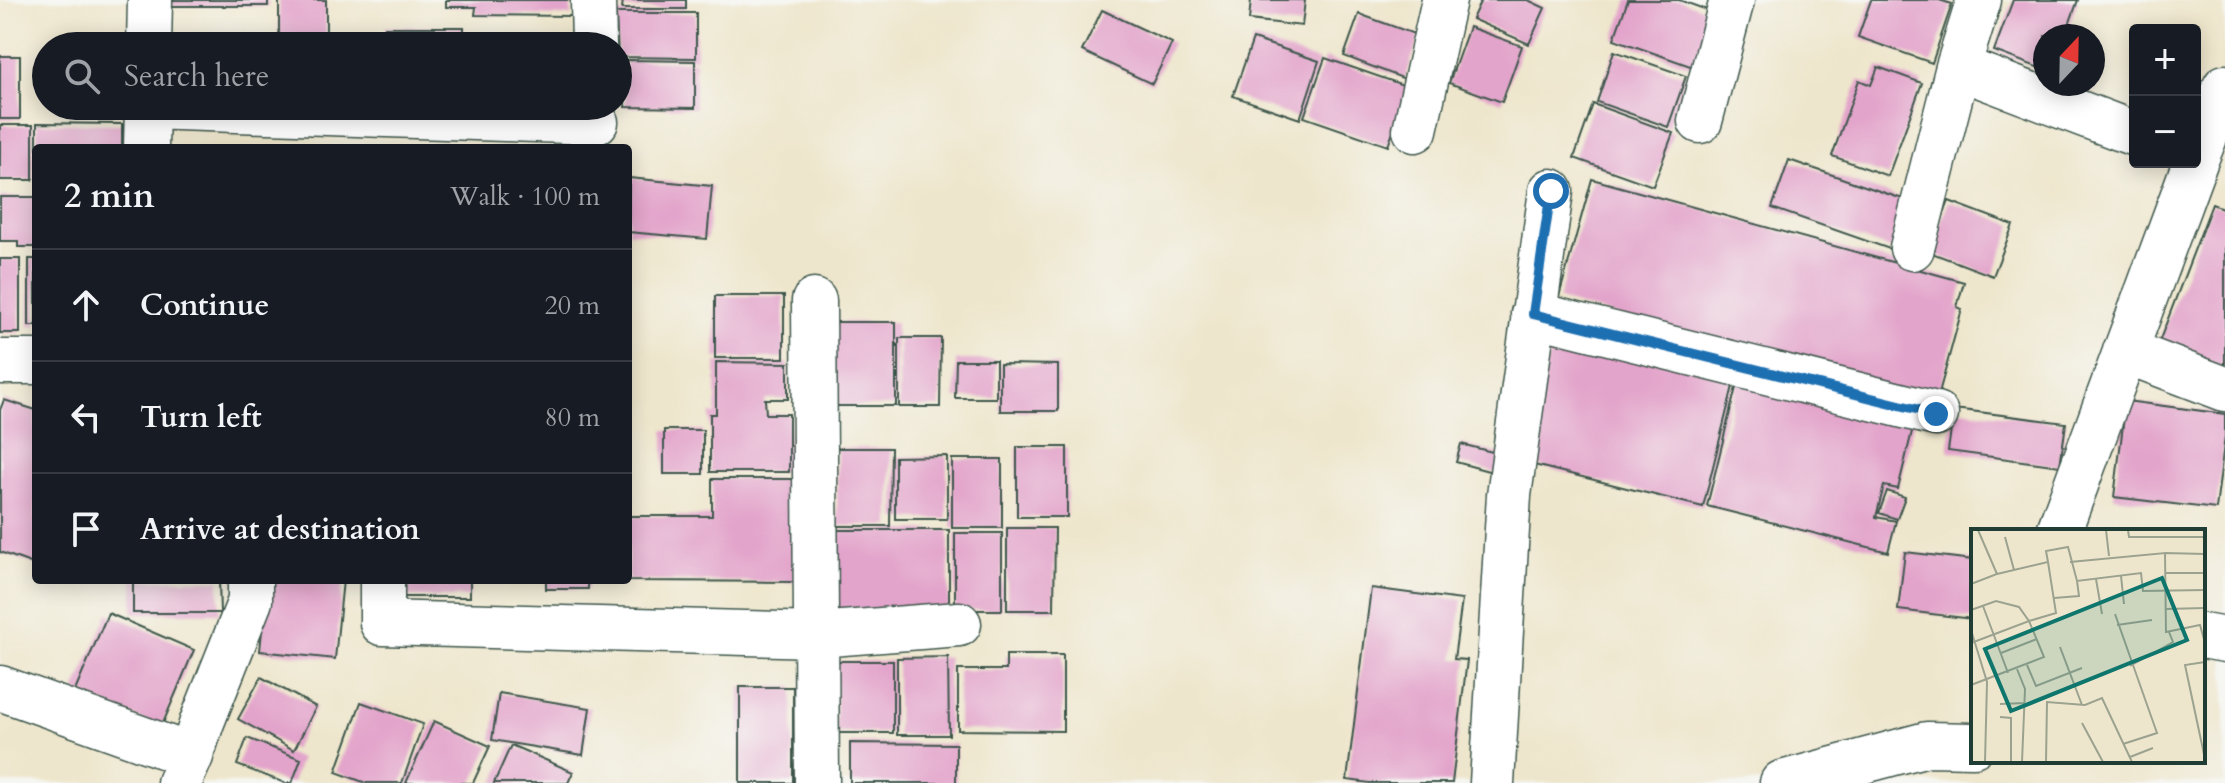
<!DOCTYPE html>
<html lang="en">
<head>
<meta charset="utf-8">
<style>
  body { margin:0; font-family:Cardo,serif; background:#242831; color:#f1f3f6 }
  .controls { position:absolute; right:24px; top:24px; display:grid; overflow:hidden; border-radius:8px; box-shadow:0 4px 20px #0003 }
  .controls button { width:72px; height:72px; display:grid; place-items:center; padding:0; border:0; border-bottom:2px solid #363941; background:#171b24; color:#f1f3f6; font:40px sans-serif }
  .compass { position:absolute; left:2033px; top:24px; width:72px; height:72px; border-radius:50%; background:#171b24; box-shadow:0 4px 20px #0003; rotate:22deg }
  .stop { position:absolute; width:24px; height:24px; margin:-18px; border:6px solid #1f6fb2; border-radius:50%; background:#fff }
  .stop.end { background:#1f6fb2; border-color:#fff; box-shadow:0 2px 8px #0008 }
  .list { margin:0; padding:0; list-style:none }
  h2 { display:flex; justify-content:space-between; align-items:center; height:104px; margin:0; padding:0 32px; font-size:34px }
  h2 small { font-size:26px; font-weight:400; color:#9ea1a6 }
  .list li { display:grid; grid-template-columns:52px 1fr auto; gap:24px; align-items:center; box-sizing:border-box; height:112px; padding:0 32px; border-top:2px solid #363941 }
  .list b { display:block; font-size:30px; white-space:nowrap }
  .list em { font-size:26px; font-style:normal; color:#9ea1a6 }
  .icon { flex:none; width:44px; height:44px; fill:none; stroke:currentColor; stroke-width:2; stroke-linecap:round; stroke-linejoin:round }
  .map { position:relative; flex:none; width:2225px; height:783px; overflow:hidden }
  .search { position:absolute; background:#171b24; box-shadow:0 4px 20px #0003; left:32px; top:32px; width:600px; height:88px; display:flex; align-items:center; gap:20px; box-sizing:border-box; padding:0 28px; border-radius:44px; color:#9ea1a6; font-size:30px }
  .panel { position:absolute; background:#171b24; box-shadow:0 4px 20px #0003; left:32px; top:144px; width:600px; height:440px; border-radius:8px }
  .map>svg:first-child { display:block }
  .building { fill:#e3a4cb }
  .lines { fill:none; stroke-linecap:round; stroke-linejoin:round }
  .minor-casing { stroke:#3e564b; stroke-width:47 }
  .minor { stroke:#fff; stroke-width:44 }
  .route { stroke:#1f6fb2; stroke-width:10 }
  .inset-road { fill:none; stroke:#9ba28f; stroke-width:2 }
  .view { fill:#0f766e; fill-opacity:0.15; stroke:#0f766e; stroke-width:4 }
  .inset-edge { fill:none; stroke:#1f3d34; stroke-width:4 }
</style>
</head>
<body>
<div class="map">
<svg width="2225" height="783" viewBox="0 0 2225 783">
  <rect width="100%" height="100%" fill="#f6f6f2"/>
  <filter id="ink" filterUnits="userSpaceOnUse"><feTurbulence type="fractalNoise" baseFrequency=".0125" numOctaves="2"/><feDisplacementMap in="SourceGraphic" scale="16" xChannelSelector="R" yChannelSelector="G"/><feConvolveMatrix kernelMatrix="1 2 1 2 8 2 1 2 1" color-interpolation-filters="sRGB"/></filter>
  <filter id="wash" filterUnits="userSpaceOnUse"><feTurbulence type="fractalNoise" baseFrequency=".006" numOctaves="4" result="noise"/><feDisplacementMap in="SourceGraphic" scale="32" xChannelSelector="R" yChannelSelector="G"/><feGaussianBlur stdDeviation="1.8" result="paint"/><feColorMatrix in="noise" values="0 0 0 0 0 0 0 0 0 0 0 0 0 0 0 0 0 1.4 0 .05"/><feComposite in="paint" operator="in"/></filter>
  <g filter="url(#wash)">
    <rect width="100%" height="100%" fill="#eee6cc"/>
    <g id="blocks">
      <path class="building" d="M172,0H268V6H172Z
        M279,0H326V46H279Z
        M446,0H571V16L475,15L476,7H446Z
        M623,0H686V9H622Z
        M1251,0H1305L1302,26L1249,20Z
        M1481,0H1528L1545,8L1529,44L1472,19Z
        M1628,0H1679L1713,12L1693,67L1614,39Z
        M1871,0H1939L1952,4L1932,63L1858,37Z
        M2013,0H2078L2065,36H2045V70L1994,51Z
        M1102,10L1172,43L1152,84L1082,51Z
        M616,13H696V58L618,57Z
        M1359,14L1420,36L1405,79L1344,56Z
        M385,27H464V46H385Z
        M1469,27L1522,46L1502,102L1449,83Z
        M333,36H367V46H333Z
        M179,39L224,42V46H179Z
        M1253,39L1319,61L1300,119L1233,96Z
        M1614,51L1686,76L1668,127L1597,102Z
        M0,56H20V119H0Z
        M1325,58L1409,87L1388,146L1304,117Z
        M626,60L695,61V108L625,107Z
        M1878,67L1922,83L1888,176L1832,156L1859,80L1871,85Z
        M1593,104L1673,133L1653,186L1574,158Z
        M37,123L122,124V148H37Z
        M0,125H33V180H0Z
        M1789,160L1917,204L1901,253L1772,208Z
        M629,178L712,186L707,239L628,232Z
        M1592,179L1964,282L1957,307L1962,309L1936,404L1558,300Z
        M0,197H36V247H18V241H0Z
        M1949,201L2013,225L1993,276L1929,252Z
        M2212,204L2225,209V376L2156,350Z
        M0,259H20V333H0Z
        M29,259H36V326H29Z
        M715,296H784V358H715Z
        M833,322H896V406H833Z
        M1554,333L1735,378L1703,507L1522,462Z
        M899,338H941L940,407H899Z
        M956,360H996V398H955Z
        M716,362L788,363V399H765L766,414H789V472H710V414H716Z
        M1000,364L1058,365V411H1000Z
        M1739,375L1915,419L1898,489L1884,486L1876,517L1896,521L1888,552L1707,506Z
        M4,400L36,410V565L0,552V410Z
        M2126,401L2225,414V436L2216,509L2114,497Z
        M1954,409L2066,423L2060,466L1948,451Z
        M664,430H703V474H664Z
        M1461,444L1508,456L1503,475L1456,462Z
        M1017,447H1067V517H1017Z
        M837,448H891L890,526H837Z
        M947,456V519H895V457Z
        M952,459H1002V528H952Z
        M712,479H795V582L628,581V516H712Z
        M1887,491L1905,497L1897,519L1879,513Z
        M1007,528H1055L1054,610H1007Z
        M836,530H949V614H836Z
        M955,533H1002V610H955Z
        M1905,552L1973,560V619L1898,610Z
        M133,580H219L220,613H133Z
        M267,580H343L335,659L260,651Z
        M400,580H470V597H400Z
        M546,580H588V589H546Z
        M1371,588L1462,600L1454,659L1467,660L1452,783H1370L1347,780Z
        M108,613L194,650L161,728L75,691Z
        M1006,655H1063V731L958,730V670H1006Z
        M948,657L949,735H897V658Z
        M836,661H893V733H836Z
        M261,677L316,707L294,750L238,719Z
        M740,687H793V783H740Z
        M499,693L590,708L583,755L492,740Z
        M361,702L423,724L402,783H366L336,772Z
        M434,721L490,746L473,783H406Z
        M247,738L301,759L292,783H285L237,765Z
        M850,743L956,744V783H850Z
        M511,745L573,772L568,783H494Z"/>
    </g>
  </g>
  <g filter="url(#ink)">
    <use href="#blocks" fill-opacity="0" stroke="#3e564b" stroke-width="2"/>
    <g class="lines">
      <defs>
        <path id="minor" d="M593,0L594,46
          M1979,0L1958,67L2135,134
          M149,46L150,0
          M147,107L596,122
          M1700,121L1732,0
          M1415,130L1444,0
          M146,148L147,106
          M1912,248L1958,67
          M814,301L817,783
          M1533,314L1936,414
          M2125,351L2225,389
          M0,362H36
          M2059,531L2197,157L2225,87
          M382,580V623L817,635L959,624
          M2203,636L2225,640
          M0,688L191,756
          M179,783L191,756L202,722L250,601V580
          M1492,783L1509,495L1551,191
          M1782,783L1927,744L1973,745"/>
      </defs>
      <use href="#minor" class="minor-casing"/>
      <use href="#minor" class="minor"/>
    </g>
  </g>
  <g class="lines" filter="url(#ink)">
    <path class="route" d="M1551,191L1533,314L1936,414"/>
  </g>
  <g transform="translate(1971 529)">
    <rect width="234" height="234" fill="#eee6cc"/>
    <path class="inset-road" d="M135,1L138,27M157,1L158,8H234M34,8L43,41M194,24L234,25M99,33L194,24L195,103L229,96L234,114M194,44H234M26,45L77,33L75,22L97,18L106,52L170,44L172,62L234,61M150,47L153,75M125,50L131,85M0,55L26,45L7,1M83,69L108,67L106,52M12,77L37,144M194,80L234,79M0,81L25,72L48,78L58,92L85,84L77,33M144,85L186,204L152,215M146,96L181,91M0,101L16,153L14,233M0,114L58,92L73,128L0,156M89,118L111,176M30,124L66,110M234,133L214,136L234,230M56,136L65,157L111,139M159,137L202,113L198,103M46,140L54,160L51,233M29,175L54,174M29,188L40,189V233M111,194L132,233M159,228L182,219M75,233L76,173L114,176L131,169L161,233"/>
    <path class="view" d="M191,49L216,111L40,182L14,120Z"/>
    <rect width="234" height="234" class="inset-edge"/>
  </g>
</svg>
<div class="controls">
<button>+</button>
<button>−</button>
</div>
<svg class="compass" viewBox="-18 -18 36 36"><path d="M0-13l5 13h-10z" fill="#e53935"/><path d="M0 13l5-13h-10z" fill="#9ea1a6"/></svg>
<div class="stop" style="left:1551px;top:191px"></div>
<div class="stop end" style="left:1936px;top:414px"></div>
<div class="search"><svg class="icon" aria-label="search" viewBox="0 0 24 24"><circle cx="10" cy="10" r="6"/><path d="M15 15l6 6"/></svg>Search here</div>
<section class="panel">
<h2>2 min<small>Walk · 100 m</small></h2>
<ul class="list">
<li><svg class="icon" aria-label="ahead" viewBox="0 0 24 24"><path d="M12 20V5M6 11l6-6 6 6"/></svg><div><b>Continue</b></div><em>20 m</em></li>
<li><svg class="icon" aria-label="left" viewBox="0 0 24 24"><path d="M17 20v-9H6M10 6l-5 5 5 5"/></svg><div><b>Turn left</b></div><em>80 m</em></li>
<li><svg class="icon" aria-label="arrive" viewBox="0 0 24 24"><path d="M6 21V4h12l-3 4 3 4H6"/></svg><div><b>Arrive at destination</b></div></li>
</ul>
</section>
</div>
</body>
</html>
